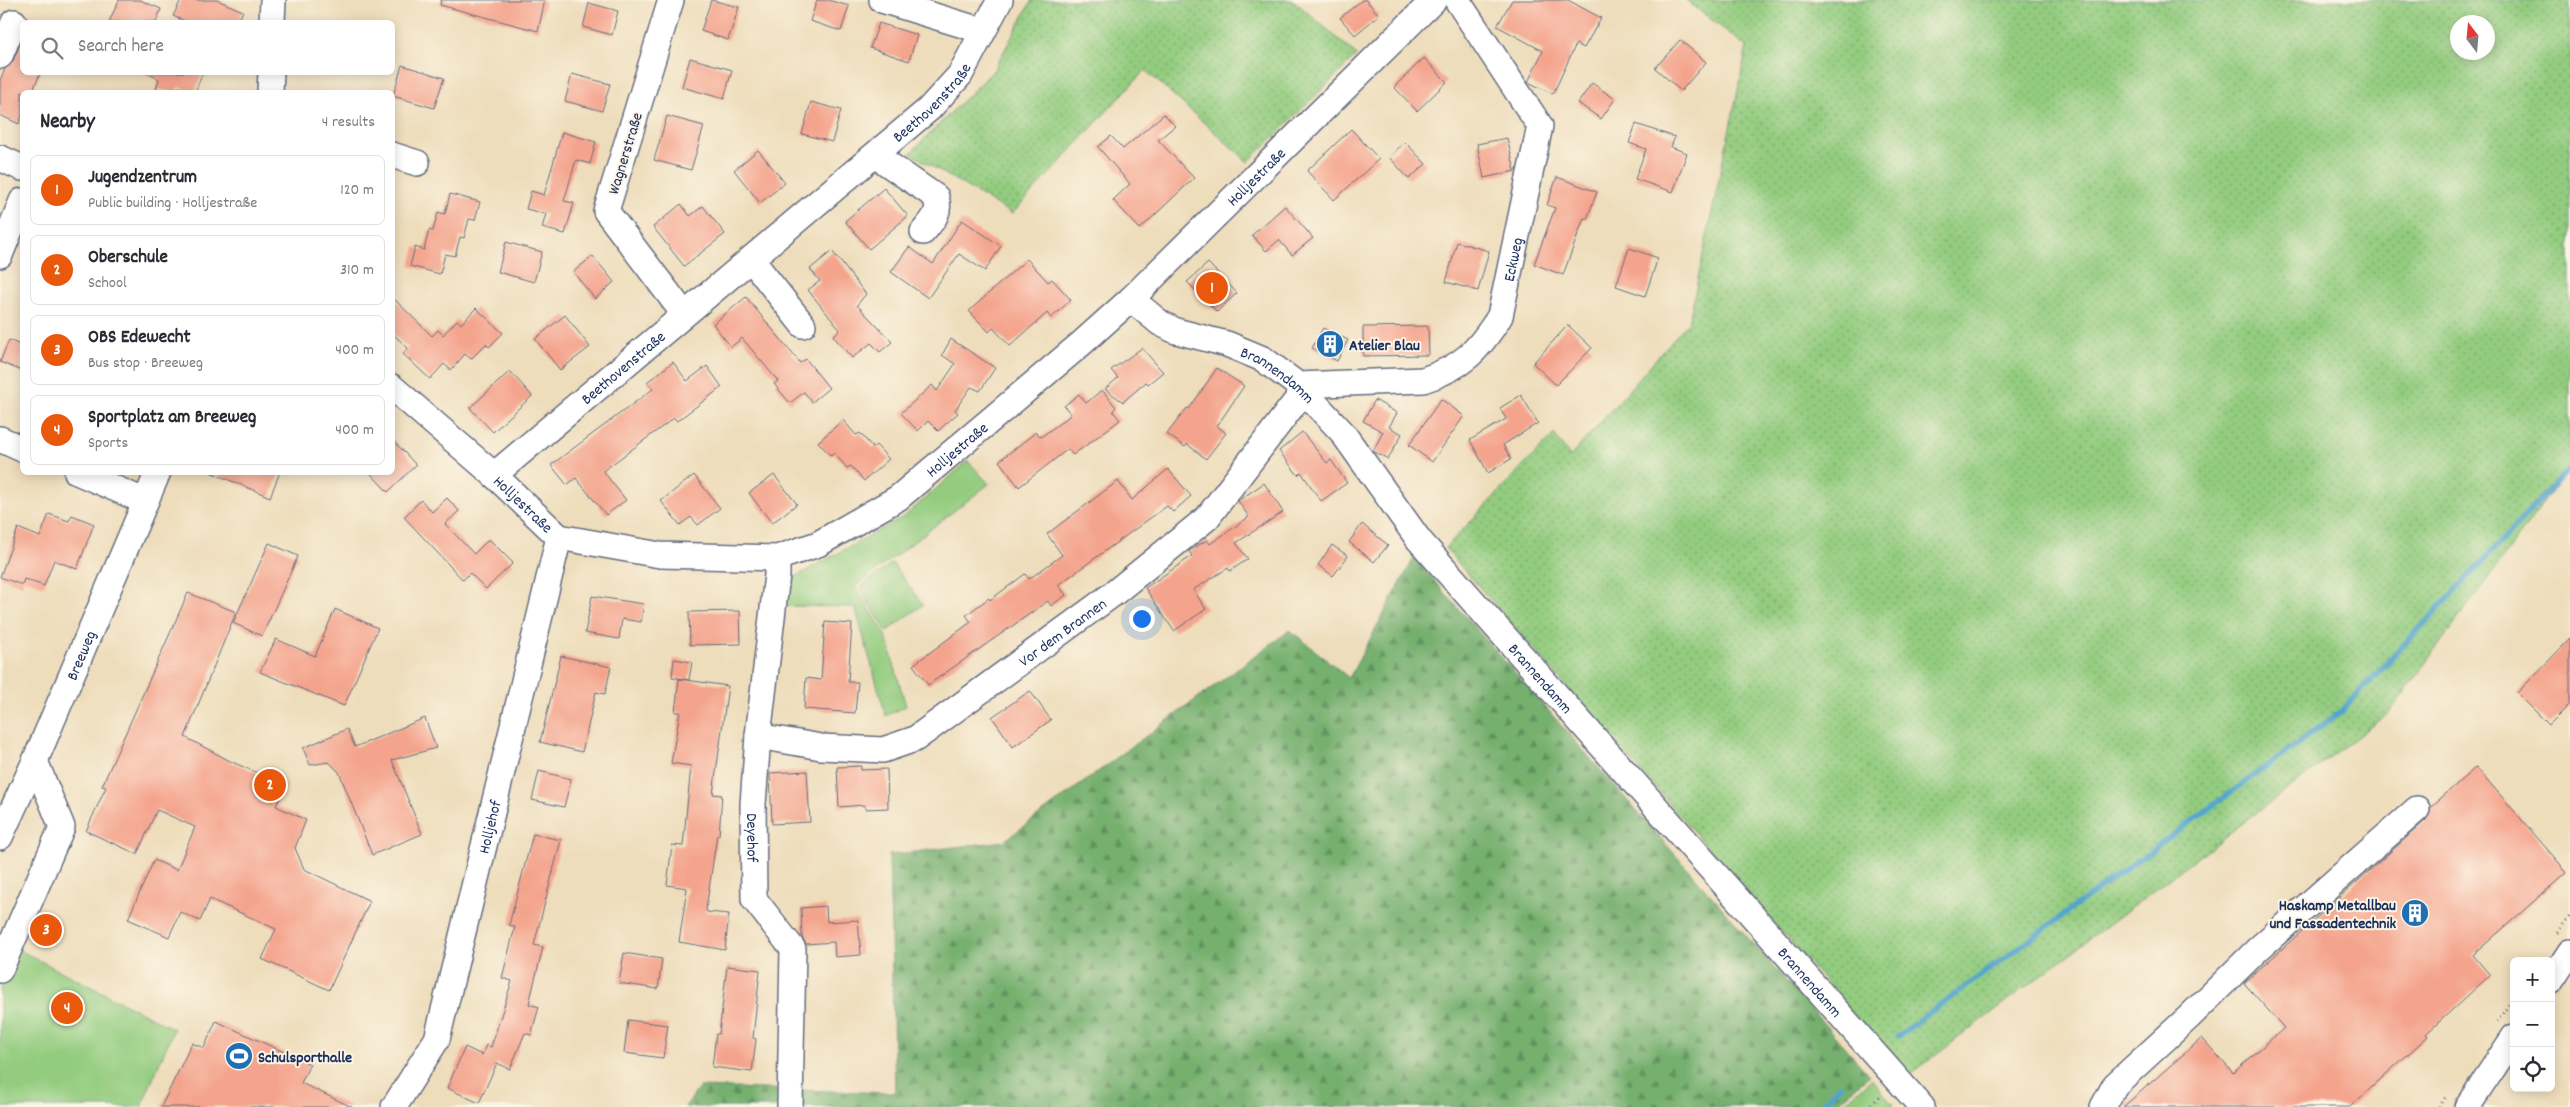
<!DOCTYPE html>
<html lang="en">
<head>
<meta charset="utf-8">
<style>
  body { margin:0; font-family:Dekko,sans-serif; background:#f2f2f3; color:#2b2b33 }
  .controls { position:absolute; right:15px; bottom:15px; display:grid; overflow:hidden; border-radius:8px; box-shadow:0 2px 12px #0003 }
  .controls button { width:45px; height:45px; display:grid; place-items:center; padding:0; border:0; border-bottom:1px solid #e1e1e2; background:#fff; color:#2b2b33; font:25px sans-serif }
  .compass { position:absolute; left:2450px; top:15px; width:45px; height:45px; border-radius:50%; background:#fff; box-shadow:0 2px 12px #0003; rotate:344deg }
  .you { position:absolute; left:1141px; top:618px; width:18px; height:18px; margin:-12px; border:4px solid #fff; border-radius:50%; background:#1a73e8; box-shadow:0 0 0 8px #1a73e833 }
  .badge { display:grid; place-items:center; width:32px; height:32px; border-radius:50%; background:#ea580c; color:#fff; font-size:16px; font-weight:700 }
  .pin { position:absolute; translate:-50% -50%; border:2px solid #fff; box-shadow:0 1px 5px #0006 }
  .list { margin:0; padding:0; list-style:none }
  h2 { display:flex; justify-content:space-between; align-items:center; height:65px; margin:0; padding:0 20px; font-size:21px }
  h2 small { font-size:16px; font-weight:400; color:#7c7c81 }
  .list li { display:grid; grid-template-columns:32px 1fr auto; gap:15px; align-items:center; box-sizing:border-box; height:70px; margin:0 10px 10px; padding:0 10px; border:1px solid #e1e1e2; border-radius:8px }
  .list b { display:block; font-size:19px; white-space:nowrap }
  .list p { margin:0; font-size:16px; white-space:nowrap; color:#7c7c81 }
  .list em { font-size:16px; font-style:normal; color:#7c7c81 }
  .icon { flex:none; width:28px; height:28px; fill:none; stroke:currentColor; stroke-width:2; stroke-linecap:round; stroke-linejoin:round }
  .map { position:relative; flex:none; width:2570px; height:1107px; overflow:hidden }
  .search { position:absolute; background:#fff; box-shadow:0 2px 12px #0003; left:20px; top:20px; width:375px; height:55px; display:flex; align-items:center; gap:12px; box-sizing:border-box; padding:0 18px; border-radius:8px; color:#7c7c81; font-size:19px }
  .panel { position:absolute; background:#fff; box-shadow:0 2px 12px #0003; left:20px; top:90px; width:375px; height:385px; border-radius:8px }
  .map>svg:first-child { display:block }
  .grass { fill:url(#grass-dots); stroke:#577e6e; fill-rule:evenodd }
  .forest { fill:url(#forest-firs); stroke:#487066 }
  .park { fill:#93cc7f; stroke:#577e6e }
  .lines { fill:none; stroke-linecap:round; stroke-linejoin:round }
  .stream { stroke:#51a4cc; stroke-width:5.5 }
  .building { fill:#f4a48d }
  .minor-casing { stroke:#656c7f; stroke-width:28 }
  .path { stroke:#656c7f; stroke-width:3; stroke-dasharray:1 4; stroke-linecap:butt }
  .minor { stroke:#fff; stroke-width:25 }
  .labels { text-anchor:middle; stroke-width:4; stroke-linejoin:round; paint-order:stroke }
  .street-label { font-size:16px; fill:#1b2f5e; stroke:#fcf5e5 }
  .poi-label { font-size:16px; font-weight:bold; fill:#1b2f5e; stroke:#fcf5e5; text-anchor:start }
</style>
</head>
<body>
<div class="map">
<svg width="2570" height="1107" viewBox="0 0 2570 1107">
  <defs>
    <pattern id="grass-dots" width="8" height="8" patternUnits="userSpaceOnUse" patternTransform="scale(1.25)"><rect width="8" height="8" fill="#93cc7f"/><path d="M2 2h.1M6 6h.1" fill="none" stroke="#77a66b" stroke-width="1.8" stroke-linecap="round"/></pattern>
    <pattern id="forest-firs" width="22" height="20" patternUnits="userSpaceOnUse" patternTransform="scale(1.25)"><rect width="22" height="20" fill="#76b06e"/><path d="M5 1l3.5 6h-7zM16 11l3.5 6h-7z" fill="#60905e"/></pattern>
  </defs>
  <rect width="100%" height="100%" fill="#fcf5e5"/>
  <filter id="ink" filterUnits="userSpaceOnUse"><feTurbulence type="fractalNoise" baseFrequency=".02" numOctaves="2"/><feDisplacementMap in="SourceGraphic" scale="10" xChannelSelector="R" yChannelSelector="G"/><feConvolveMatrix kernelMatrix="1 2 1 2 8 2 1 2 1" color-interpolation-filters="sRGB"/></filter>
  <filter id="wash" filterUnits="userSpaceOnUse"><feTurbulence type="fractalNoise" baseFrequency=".0096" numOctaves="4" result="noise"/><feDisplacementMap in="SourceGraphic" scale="20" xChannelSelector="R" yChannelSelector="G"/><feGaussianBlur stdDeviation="1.12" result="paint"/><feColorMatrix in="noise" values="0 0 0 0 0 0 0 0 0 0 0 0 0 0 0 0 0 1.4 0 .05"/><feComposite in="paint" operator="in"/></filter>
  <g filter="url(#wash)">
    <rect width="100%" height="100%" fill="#edb"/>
    <path class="grass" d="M1032,0H1293L1357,55L1248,162L1145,70L1012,214L910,153L993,71Z
      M1686,0H2570V466L2390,712L1908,1076L1445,548L1554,434L1570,457L1689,321L1747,47ZM2458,22H2488V52H2458Z"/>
    <path class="forest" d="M1414,558L1869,1075L1833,1107H685L700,1087L895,1093L889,855L1004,841L1290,630L1349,678Z"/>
    <path class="park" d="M968,461L989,484L855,587L885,633L906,706L886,716L855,607L777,606L797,576L905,516Z
      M892,563L923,605L887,631L859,588Z
      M17,949L174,1029L141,1107H0V988Z
      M1871,1079L1893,1104L1890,1107H1840Z"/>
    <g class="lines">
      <path class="stream" d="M1898,1036L2342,711L2570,468
        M1819,1107L1840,1085"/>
    </g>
    <g id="blocks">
      <path class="building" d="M119,0H140L161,9L156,22H109Z
        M181,0H217L243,11L238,22H187L173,16Z
        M441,0H545L538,31L440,5Z
        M711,0L739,7L728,40L701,31Z
        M817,0H828L849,6L841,31L810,21Z
        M1362,0H1366L1379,15L1355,35L1340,18Z
        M1512,0H1568L1601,18L1584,48L1576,44L1553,94L1528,82L1543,51L1497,26Z
        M589,3L618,11L612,35L583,27Z
        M879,23L917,35L909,61L870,48Z
        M22,39V72H41L32,92H22V115L19,124L0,115V80L5,69L13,61Z
        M1680,40L1706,62L1681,91L1655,68Z
        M690,58L732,70L724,99L682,87Z
        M1424,58L1447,82L1417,111L1394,87Z
        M402,65L444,78L434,108L393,96Z
        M144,72H203L195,92L178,87L176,92L156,89L159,79Z
        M572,74L610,84L602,111L565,101Z
        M1592,83L1615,99L1601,119L1578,103Z
        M811,102L841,110L832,142L802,134Z
        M1164,114L1175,126L1158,140L1194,178L1140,229L1113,200L1130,184L1098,147L1111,136L1123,149Z
        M667,116L704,126L691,170L654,160Z
        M1636,124L1675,137L1671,147L1687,153L1673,192L1635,179L1646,149L1629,143Z
        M1351,129L1379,159L1334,200L1307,171Z
        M562,132L596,142L590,164L576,160L564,201L574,203L565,234L542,228L546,214L526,209L531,191L544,195Z
        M1507,138L1515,171L1484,178L1477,144Z
        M1405,142L1426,164L1409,179L1389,157Z
        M758,150L785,183L760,203L734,170Z
        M1557,177L1597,192L1587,219L1584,218L1563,275L1534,264L1555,208L1547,205Z
        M884,188L908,216L869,249L845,221Z
        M450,194L480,202L475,220L469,219L464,238L460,237L455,256L445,254L440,274L410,266L415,247L424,250L429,230L433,231L438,212L445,214Z
        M681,204L690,216L703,206L725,234L684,266L653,227Z
        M1285,206L1313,238L1292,255L1279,240L1266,251L1252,235Z
        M962,220L1001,246L985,271L959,254L928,298L891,272L909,247L933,264Z
        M506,242L542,252L534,282L498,272Z
        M1457,242L1489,251L1478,291L1446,282Z
        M1629,248L1658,258L1645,296L1616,286Z
        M832,251L866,294L857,305L892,342L880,352L871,343L852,358L833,336L840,330L808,290L820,281L810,269Z
        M593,256L614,282L595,299L573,272Z
        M1027,259L1048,282L1052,279L1071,300L1051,318L1047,313L1010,346L993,328L989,332L969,311Z
        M1208,263L1237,293L1217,312L1187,282Z
        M392,297L432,336L438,330L443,335L457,320L461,324L476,308L503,333L489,347L486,344L471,359L465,354L451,370L444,364L430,379L403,354L408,348L392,333Z
        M746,297L800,363L806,359L829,388L812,402L804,392L790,403L774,384L778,381L742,338L731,347L713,324Z
        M565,315L590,347L560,370L535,339Z
        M1568,325L1592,348L1556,385L1533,363Z
        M1428,326L1429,355L1363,356V327Z
        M1323,328L1348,340L1337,361L1312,348Z
        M951,339L995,368L980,391L971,387L955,410L958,413L938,431L928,421L918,431L901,413L932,385L937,391L955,364L942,355Z
        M9,340L22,346V371L0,362Z
        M1142,348L1163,372L1148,384L1146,382L1123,402L1105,389L1118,378L1111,370Z
        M673,362L687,381L707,366L722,387L677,421L674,418L603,471L626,500L606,515L576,478L567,485L551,465L653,389L647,382Z
        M1217,368L1244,386L1217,426L1226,433L1206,459L1187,444L1185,447L1167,434L1187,408L1189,409Z
        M510,371L532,396L493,432L470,408Z
        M1102,390L1116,407L1113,411L1120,420L1073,455L1068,449L1019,487L999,461L1036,432L1041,437L1068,417L1071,414L1064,406L1079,394L1086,403Z
        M1521,395L1538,423L1503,445L1511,459L1488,473L1470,440L1506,419L1500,408Z
        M1441,399L1464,416L1432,462L1409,445Z
        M1375,400L1397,413L1389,427L1402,434L1388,459L1373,451L1383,432L1363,421Z
        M843,420L856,435L860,433L873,448L876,445L889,459L864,481L851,466L847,468L834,453L831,456L818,442Z
        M1302,432L1327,463L1331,460L1347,483L1321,501L1301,472L1298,475L1279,451Z
        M392,439L416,465L388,492L369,472H392Z
        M1168,469L1191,496L1173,512L1167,506L1058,585L1066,595L1051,606L1048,601L928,685L913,665L971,622L966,615L989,598L990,600L1025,574L1029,579L1062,555L1047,534L1118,481L1132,500Z
        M210,472H280L270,497Z
        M694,475L720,508L698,525L691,517L680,525L661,501Z
        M774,475L797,504L772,523L749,493Z
        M1264,483L1283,512L1236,543L1248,559L1230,571L1228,568L1193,590L1206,609L1174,631L1145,588L1192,556L1189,551L1207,540L1210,544L1249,517L1238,501Z
        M447,498L459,511L445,524L474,554L489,539L513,563L486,589L470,573L463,580L404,517L421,500L432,512Z
        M49,514L69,521L72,515L94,524L77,569L54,560L44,586L24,579L22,585L0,577L18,528L40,537Z
        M1362,524L1388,545L1374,562L1349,542Z
        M269,543L298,556L262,636L233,623Z
        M1332,545L1348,556L1333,576L1318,565Z
        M188,593L236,612L185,737L232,762L286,785L276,806L306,820L295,848L304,869L370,901L329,990L262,959L276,929L210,899L200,921L180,912L169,937L128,919L154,860L177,870L195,827L157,810L137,854L86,831L106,787L102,786Z
        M592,596L644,604L641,622L622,619L619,639L585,633Z
        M335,609L378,628L344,706L260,672L276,639L315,656Z
        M740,611L741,644L690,645L689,612Z
        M825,622L852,624L848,682H858L855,713L804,709L806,678L821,680Z
        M2570,639V704L2549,725L2517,693Z
        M561,656L611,667L605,694L596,692L582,752L540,742Z
        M674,659L692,662L689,680L672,677Z
        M679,679L728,686L713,794L722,795L719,835H717L706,909L707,912L729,914L725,950L679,942L687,888L667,885L672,845L683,846L691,766L671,763L680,712H675Z
        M1030,691L1051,720L1013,747L992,717Z
        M425,718L436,748L392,760L422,834L372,855L339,772L329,762L310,765L303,748L347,729L355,747Z
        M861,766V770L887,769L888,808L865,809V805L839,807L837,767Z
        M2476,767L2567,872L2473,955L2490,975L2426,1034L2428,1036L2350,1107H2123L2202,1038L2233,1073L2284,1028L2244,983L2426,820L2431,807Z
        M539,771L571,779L564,807L532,800Z
        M807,771L810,822L772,824L770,773Z
        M533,834L561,840L534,945L543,947L529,1004L539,1007L531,1035L525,1033L510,1069L497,1063L479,1103L447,1088L465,1047L482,1055L486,1045L491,1047L512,981L502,978L515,927L509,925Z
        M826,906L827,922L858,920L861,955L835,957L834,942L806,944L802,937L801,908Z
        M624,953L662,959L658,989L619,983Z
        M727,966L760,970L753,1038L756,1039L752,1072L712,1067L716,1034H719Z
        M628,1020L668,1025L663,1058L624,1053Z
        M216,1021L310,1064L301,1083L352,1107H161L192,1043L204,1048Z"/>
    </g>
  </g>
  <g filter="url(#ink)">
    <use href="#blocks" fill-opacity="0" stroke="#656c7f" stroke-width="1"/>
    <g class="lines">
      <defs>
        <g id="minor">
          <path d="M671,0L606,211L684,314"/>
          <path d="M882,0L983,31"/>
          <path d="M272,22L273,0"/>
          <path d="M0,56L14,22"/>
          <path d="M270,92L271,72"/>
          <path d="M392,155L417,163"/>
          <path d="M875,155L936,197C941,213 933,220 923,232"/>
          <path d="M0,158L22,168"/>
          <path d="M0,255L22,201"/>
          <path d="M751,259L803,325"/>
          <path id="s1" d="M1131,299L1160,323L1176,331L1227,344L1263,359L1298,385L1342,432L1419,540L1922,1107"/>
          <path id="s2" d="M1298,385L1423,380C1463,367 1478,351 1500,316L1540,126L1457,0"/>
          <path id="s3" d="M392,387L494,475L559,537L660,555L777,558L818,544L898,498L1082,343L1131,299L1434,0"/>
          <path d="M0,439L22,449"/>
          <path d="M77,472L144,501"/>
          <path id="s4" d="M494,475L929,109L960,75L1000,0"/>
          <path id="s5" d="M777,558V575L758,736L753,804L754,899L793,949L790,1107"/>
          <path id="s6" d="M758,736L821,747L883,750L915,739L1113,594L1207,518L1303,392"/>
          <path id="s7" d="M0,837L35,761L158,472"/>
          <path d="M0,970L62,827L35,761"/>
          <path d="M2551,981L2570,952"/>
          <path id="s8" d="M394,1107L437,1039L559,537"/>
          <path d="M2103,1107L2115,1085L2189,1017L2258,949L2417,809"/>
          <path d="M2467,1107L2514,1037"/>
        </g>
      </defs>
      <use href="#minor" class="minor-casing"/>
      <path class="path" d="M2557,933L2570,915
        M2497,1022L2514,997
        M1867,1107L1883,1095
        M2439,1107L2447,1095"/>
      <use href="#minor" class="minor"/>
    </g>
  </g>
  <defs>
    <symbol id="building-disc" viewBox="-11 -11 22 22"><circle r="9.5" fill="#1f6fb2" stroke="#fcf5e5"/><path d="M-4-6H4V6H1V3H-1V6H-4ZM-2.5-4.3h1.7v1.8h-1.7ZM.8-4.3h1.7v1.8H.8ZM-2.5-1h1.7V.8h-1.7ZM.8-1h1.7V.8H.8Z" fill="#fff"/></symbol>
    <symbol id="stadium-disc" viewBox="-11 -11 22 22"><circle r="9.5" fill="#1f6fb2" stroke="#fcf5e5"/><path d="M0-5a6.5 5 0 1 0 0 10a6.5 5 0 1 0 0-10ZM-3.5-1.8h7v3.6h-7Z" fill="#fff"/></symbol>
  </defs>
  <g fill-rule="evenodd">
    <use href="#building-disc" x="1314" y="328" width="32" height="32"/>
    <use href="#building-disc" x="2399" y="897" width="32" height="32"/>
    <use href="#stadium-disc" x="223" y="1040" width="32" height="32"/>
  </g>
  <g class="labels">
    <g class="street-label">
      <text dy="6" stroke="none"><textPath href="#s4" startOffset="575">Beethovenstraße</textPath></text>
      <text transform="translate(624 153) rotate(-73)" y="6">Wagnerstraße</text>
      <text dy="6" stroke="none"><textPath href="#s3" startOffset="1061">Holljestraße</textPath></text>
      <text dy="6" stroke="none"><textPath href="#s2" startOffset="286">Eckweg</textPath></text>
      <text dy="6" stroke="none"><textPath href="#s4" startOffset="168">Beethovenstraße</textPath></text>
      <text dy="6" stroke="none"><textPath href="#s1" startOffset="168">Brannendamm</textPath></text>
      <text dy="6" stroke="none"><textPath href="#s3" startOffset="656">Holljestraße</textPath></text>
      <text dy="6" stroke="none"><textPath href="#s3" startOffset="176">Holljestraße</textPath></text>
      <text dy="6" stroke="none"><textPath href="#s6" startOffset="342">Vor dem Brannen</textPath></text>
      <text dy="6" stroke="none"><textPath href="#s7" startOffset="199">Breeweg</textPath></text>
      <text dy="6" stroke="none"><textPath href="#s1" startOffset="572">Brannendamm</textPath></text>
      <text dy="6" stroke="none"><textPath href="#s8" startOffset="299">Holljehof</textPath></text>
      <text dy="6" stroke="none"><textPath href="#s5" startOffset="281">Deyehof</textPath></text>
      <text dy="6" stroke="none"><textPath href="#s1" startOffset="978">Brannendamm</textPath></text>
    </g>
    <g class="poi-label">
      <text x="1349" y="350">Atelier Blau</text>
      <text x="2396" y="910" text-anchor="end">Haskamp Metallbau<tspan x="2396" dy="18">und Fassadentechnik</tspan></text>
      <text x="258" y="1062">Schulsporthalle</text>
    </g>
  </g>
</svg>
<div class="controls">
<button>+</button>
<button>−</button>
<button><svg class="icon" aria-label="locate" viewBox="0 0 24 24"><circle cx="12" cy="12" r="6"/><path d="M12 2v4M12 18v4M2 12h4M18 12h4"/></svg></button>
</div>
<svg class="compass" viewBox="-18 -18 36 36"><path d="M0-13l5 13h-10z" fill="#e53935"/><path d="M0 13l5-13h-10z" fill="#7c7c81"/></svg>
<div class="you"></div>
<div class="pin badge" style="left:1212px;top:288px">1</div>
<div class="pin badge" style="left:270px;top:785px">2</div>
<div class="pin badge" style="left:46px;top:930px">3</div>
<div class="pin badge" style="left:67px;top:1008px">4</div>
<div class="search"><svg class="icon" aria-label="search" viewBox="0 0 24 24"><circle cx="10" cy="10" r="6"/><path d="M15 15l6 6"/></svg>Search here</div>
<section class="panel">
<h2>Nearby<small>4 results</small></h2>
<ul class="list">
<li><span class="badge">1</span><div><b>Jugendzentrum</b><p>Public building · Holljestraße</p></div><em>120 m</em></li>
<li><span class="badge">2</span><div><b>Oberschule</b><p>School</p></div><em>310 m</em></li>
<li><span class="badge">3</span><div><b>OBS Edewecht</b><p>Bus stop · Breeweg</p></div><em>400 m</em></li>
<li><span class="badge">4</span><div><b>Sportplatz am Breeweg</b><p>Sports</p></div><em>400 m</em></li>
</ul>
</section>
</div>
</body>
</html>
